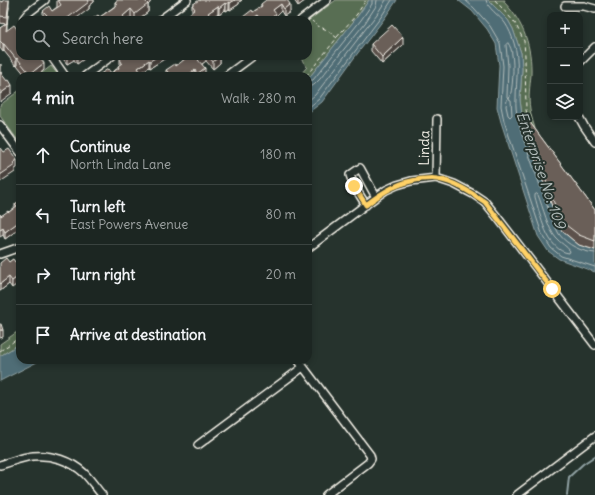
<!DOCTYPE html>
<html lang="en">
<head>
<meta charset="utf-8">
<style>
  body { margin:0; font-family:Delius,sans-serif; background:#29322f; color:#f1f3f6 }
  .controls { position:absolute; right:12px; top:12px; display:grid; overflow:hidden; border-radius:8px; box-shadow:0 2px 6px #0003 }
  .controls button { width:36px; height:36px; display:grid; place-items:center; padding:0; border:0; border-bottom:1px solid #3a4340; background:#1c2622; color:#f1f3f6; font:20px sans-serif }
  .stop { position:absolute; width:12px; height:12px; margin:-9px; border:3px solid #ffd166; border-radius:50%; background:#fff }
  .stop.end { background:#ffd166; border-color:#fff; box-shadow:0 1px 4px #0008 }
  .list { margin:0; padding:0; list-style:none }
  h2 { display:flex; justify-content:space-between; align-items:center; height:52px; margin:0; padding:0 16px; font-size:17px }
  h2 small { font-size:13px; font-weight:400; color:#a0a5a5 }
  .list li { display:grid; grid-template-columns:26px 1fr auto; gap:12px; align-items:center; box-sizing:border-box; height:60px; padding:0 16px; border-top:1px solid #3a4340 }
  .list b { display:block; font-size:15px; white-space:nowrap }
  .list p { margin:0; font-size:13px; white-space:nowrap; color:#a0a5a5 }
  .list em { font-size:13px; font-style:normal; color:#a0a5a5 }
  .icon { flex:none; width:22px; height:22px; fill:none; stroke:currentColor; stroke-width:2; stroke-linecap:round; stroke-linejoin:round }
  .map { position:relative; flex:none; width:595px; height:495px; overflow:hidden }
  .search { position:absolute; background:#1c2622; box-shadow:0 2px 6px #0003; left:16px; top:16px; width:296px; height:44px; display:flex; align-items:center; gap:10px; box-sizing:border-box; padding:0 14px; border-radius:12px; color:#a0a5a5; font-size:15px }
  .panel { position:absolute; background:#1c2622; box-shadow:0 2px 6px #0003; left:16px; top:72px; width:296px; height:292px; border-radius:12px }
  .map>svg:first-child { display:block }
  .green { fill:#586e52; stroke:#a6b09d }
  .water { fill:#4f6d76; stroke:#91a2a4 }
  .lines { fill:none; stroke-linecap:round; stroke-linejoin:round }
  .shore { stroke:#b2bcba; stroke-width:1 }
  .stream { stroke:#91a2a4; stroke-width:2 }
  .minor-casing { stroke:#f4f1e8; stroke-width:10 }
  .path { stroke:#f4f1e8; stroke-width:1; stroke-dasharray:4 3; stroke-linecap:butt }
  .minor { stroke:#26332d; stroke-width:7 }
  .wall { fill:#5b514c; stroke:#f4f1e8 }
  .shaded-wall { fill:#4a423e; stroke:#f4f1e8 }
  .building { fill:#6a5e58; stroke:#f4f1e8 }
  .route { stroke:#ffd166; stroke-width:5 }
  .labels { text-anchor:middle; stroke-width:4; stroke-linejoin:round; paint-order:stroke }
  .street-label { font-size:14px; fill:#f4f1e8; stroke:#26332d }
  .water-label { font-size:15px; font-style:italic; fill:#b2bcba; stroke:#26332d }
</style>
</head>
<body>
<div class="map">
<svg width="595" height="495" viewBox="0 0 595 495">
  <rect width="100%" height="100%" fill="#26332d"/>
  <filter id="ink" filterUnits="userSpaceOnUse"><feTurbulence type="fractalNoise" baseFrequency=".025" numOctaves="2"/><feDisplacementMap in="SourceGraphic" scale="8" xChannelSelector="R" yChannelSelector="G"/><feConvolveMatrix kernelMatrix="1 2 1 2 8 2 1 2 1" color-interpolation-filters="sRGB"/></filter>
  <g filter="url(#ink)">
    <path class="green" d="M336,0H369L357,17L308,79V76H299L307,67L299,56H308V21Z
      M488,0H505L504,2C524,23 532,47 531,75C530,86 528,97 530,109C531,117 534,124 536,132L595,219L523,122L520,100L522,69L521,53L513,29L508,20Z
      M51,66L59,76H38Z
      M20,90V143L0,116V105Z
      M20,330V343L10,350L0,356V344Z"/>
    <path class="water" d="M369,0H397L384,19L354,58L322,102L308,113V79L357,17Z
      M458,0H488L508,20L513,29L521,53L522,69L520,100L523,122L526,134L557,220L562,231L570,238L579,245L595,250V272L559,259L548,251L538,236L501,122L497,107L499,65L496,44L487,29L472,11Z
      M20,343V360H39L37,362L0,381V356L10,350Z"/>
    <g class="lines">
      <path class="shore" d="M465,0L474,8L490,26L500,43L503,66L501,106L504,121L542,234L551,248L561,256L595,267
        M486,0C487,8 500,16 505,23C509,29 512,36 514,43C520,61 516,80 516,99C515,111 519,124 522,135L553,222C555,226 557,230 559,234C567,245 582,252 595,253
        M508,43C510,46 512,50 512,55C514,63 513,92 509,99L511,100L512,115L510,117L508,115L506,106L507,100L508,98L507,97L508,66L506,45Z
        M308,81L313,80L361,20L372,4V0
        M308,87L314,85L320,79L365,23L376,6L377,0
        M308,101L315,95L377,14L386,0
        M308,108L319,99L381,17L392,0
        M537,194L538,195C543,207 548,229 556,238C560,243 567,246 570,251L569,253C547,251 540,214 535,197V195Z"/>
      <path class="stream" d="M567,495L569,477L583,464L595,456"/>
      <defs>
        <path id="minor" d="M565,6H584L595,9
          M25,20L24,18L28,13L45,0
          M160,20L187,0
          M301,20L327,0
          M51,56L65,76
          M580,62L595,47
          M85,76L112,56
          M226,76L253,56
          M579,117L584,126L595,142
          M0,125L20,152
          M436,178L437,119
          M366,205L354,186L350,175L360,168L376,197
          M308,248L376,197L386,190L397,185L411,181L436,178L454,184L473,194L485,202L498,218L595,345
          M0,254L20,247
          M298,360L370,455L371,459L368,463L326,495
          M198,445L303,367
          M0,465C11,462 22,457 33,456C51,454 71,461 84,473C91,480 96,488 102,495
          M517,495L595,436"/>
      </defs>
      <use href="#minor" class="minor-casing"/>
      <path class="path" d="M495,0L515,23L524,41L525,56L526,110L529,121
        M337,37L357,14L366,0
        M306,76L337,38L327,30L318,26L312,21
        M0,351L20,337"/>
      <use href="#minor" class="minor"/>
    </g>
    <path class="wall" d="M57,0H94V2L89,6V9L43,18V11H52L57,7Z
      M150,0V3L148,5V12L137,20H134L131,17H100L115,6V2Z
      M201,0H242L239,2V4L230,10L229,9L226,11L225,10L219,15L218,13L212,18V20H183L192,12V5Z
      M294,0H306L298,6Z
      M0,1L9,7L7,24V30L20,56L44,70L37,76H26L17,65L16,66L4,51L3,52L0,48V28L6,24L0,23Z
      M287,1L290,12L284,16L281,11L276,16V20H239L253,12L261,6V4Z
      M371,44L403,45L382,64L371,51Z
      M61,56H88L77,64L74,60L67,64Z
      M169,56L150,68L149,67L140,73V76L111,73L118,68V66L120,65V59Z
      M185,56H221H220V63L213,69L206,61L202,64L205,75L204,76H166V70L176,66L183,61V57Z
      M523,113L595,210V250L579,245L562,231L557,220L526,134L523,123Z
      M20,201V228L5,239L3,235L1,216L9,212L15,207V204Z
      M13,259L12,288L9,284L0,291L9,262Z"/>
    <path class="shaded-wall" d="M9,0V7L7,24V17Z
      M88,0H94V2L89,6V9L74,20H65Z
      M144,0H150V3L148,5V12L137,20H135V14Z
      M235,0H242L239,2V4L230,10V3Z
      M298,0H306L298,6Z
      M229,2V9L226,11V4Z
      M225,3V10L219,15V8Z
      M281,4V11L276,16V20H268L273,10Z
      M290,4V12L284,16V9Z
      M218,6V13L211,19L212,18V20H208V13Z
      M131,9V17L127,20H123V16Z
      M258,15V20H251Z
      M403,37V45L382,64V57Z
      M3,44H4V51L3,52Z
      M69,56H74V60L67,64V57Z
      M79,56H88L77,64V57Z
      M158,56H169L150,68V61Z
      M203,56H206V61L198,67V60Z
      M217,56H221H220V63L213,69V62Z
      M17,58V65L16,66V59Z
      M149,60V67L140,73V76H133L138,68Z
      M44,63V70L37,76H30V74Z
      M1,64L2,77L0,78V65Z
      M205,68V75L197,76V74Z
      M195,70V76H187Z
      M12,85V93L0,102V94Z
      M17,160V168L15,169V172L0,182V175Z
      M20,221V228L5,239V232Z
      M3,228V235L0,237V230Z
      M20,275V282L12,288V281Z
      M9,277V284L0,291V284Z
      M0,330H3V337L0,338Z"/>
    <path class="building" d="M3,0H9L7,17L0,16V1L3,2Z
      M58,0H88L89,2L65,20H40L47,15L43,11L49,6L52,11L61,5Z
      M118,0H144L148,4L135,14L131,9L123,16L126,20H91L98,15L100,17L117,5L115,2Z
      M199,0L200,1L201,0H235L230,3L229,2L226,4L225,3L219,8L218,6L208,13L212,18L209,20H174L180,15L183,20L195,9L192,5Z
      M266,0H287L290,4L284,9L281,4L273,10L276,14L268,20H262L258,15L251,20H239L252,10L253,12L262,6L261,4Z
      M7,23L6,31L14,25L20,33V56H39L44,63L30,74L17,58L16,59L4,44H3L0,41V28Z
      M392,25L403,37L382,57L371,44Z
      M124,56H158L150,61L149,60L138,68L140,71L133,76H97L108,69L111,73L119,68L118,66L122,63L120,59Z
      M185,56H203L198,60L205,68L197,74L195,70L187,76H168L170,74L166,70L175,64L176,66L185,59L183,57Z
      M208,56H220L213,62Z
      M0,72L7,81L9,80L12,85L0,94Z
      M523,113L595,210V241L579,235L562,222L557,211L526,125Z
      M1,148L4,152L9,149L17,160L13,163L15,165L0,175V149Z
      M20,201V221L5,232L3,228L0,230V214L1,216L8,211L9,212L17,206L15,204Z
      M6,258L9,262L13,259L15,262L20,258V275L12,281L9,277L0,284V263Z
      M0,324H1L3,330H0Z"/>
  </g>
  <g class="lines" filter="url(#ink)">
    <path class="route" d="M354,186L366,205C384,191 399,182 422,179C427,179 433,178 437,179C455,182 470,192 485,202L552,289"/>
  </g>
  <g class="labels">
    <g class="street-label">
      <text transform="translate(424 148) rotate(-89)" y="5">Linda</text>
    </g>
    <g class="water-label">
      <text transform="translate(541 170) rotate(71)" y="5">Enterprise No. 109</text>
    </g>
  </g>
</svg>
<div class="controls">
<button>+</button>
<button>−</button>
<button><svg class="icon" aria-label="layers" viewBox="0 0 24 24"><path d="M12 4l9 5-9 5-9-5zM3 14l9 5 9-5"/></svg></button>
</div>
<div class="stop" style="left:552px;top:289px"></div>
<div class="stop end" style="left:354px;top:186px"></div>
<div class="search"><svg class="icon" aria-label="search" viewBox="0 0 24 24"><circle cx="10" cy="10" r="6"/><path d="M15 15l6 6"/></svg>Search here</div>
<section class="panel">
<h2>4 min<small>Walk · 280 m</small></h2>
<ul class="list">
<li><svg class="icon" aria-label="ahead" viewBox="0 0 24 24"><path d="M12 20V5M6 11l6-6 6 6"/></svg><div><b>Continue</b><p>North Linda Lane</p></div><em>180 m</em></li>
<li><svg class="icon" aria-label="left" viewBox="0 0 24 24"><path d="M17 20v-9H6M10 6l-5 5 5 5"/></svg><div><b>Turn left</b><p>East Powers Avenue</p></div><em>80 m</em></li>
<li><svg class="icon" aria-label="right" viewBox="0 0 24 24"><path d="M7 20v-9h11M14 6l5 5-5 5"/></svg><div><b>Turn right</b></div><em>20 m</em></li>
<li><svg class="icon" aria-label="arrive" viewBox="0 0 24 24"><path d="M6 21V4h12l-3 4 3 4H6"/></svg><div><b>Arrive at destination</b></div></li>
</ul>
</section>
</div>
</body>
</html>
